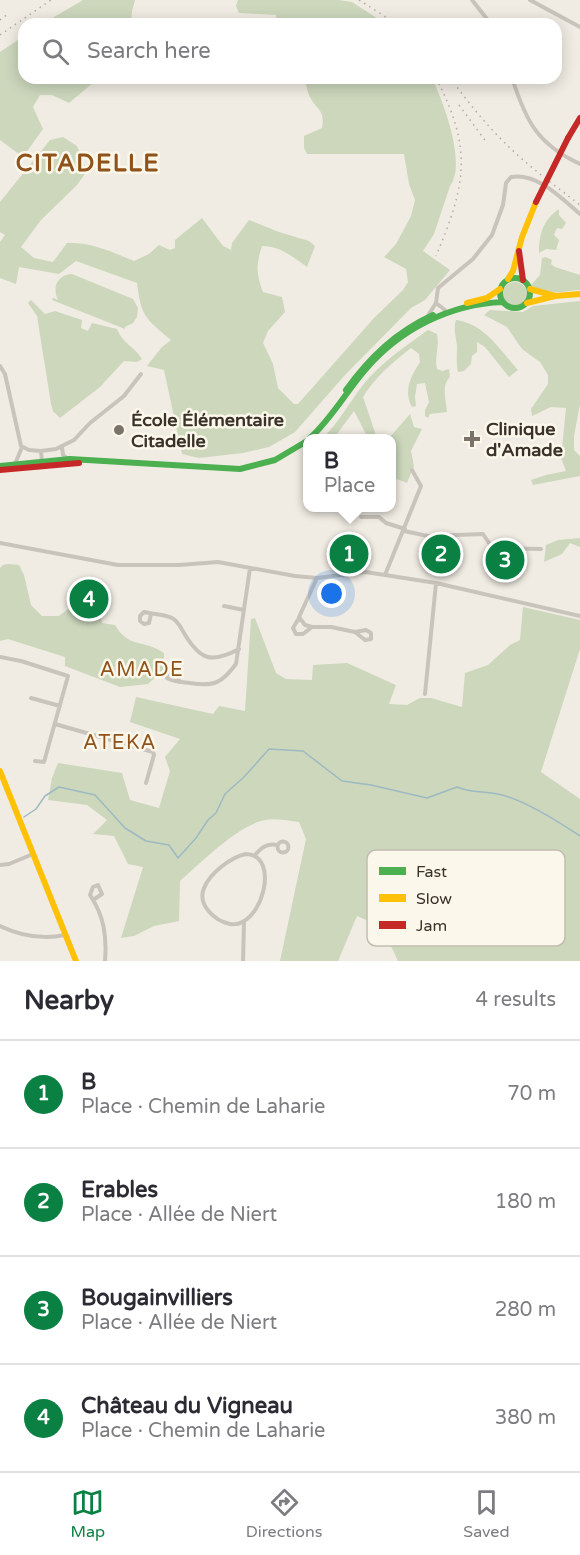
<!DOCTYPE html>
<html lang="en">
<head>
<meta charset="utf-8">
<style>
  body { margin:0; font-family:"Varela Round",sans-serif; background:#f2f2f3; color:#2b2b33 }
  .you { position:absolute; left:332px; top:594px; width:21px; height:21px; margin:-15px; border:4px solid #fff; border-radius:50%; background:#1a73e8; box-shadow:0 0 0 9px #1a73e833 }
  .badge { display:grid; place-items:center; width:39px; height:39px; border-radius:50%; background:#0b8043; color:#fff; font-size:20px; font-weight:700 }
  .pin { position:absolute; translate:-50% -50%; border:3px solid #fff; box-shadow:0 2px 6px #0006 }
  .popup { position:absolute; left:303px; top:434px; width:93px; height:78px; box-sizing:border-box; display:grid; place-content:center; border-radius:12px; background:#fff; filter:drop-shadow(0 2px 4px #0005); font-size:20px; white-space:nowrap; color:#7c7c81 }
  .popup b { font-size:22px; color:#2b2b33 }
  .popup::after { content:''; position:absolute; left:50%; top:100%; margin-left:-12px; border:12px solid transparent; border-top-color:#fff }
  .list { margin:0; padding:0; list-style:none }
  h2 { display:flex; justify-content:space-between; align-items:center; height:78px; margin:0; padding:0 24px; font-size:26px }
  h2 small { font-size:20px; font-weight:400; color:#7c7c81 }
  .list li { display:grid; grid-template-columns:39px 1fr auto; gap:18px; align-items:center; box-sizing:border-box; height:108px; padding:0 24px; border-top:2px solid #e1e1e2 }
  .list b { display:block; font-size:22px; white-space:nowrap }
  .list p { margin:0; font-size:20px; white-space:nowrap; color:#7c7c81 }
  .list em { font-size:20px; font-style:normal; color:#7c7c81 }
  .icon { flex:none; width:33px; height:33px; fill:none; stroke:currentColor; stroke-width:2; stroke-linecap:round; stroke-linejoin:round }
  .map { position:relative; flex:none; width:580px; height:961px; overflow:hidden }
  .search { position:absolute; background:#fff; box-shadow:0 3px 15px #0003; left:18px; right:18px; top:18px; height:66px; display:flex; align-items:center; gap:15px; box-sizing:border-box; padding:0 21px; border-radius:18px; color:#7c7c81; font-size:22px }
  .sheet { height:510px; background:#fff }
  nav { display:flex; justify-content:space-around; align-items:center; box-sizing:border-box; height:84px; border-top:2px solid #e1e1e2; background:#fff; font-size:16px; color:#7c7c81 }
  nav a { display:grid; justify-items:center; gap:3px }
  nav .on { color:#0b8043 }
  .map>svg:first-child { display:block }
  .green { fill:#ccd7bc }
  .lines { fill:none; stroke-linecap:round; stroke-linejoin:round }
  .stream { stroke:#9dbac2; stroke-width:1.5 }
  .street { stroke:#c9c4bb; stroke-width:4 }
  .fast { stroke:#4caf50; stroke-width:6 }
  .slow { stroke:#ffc107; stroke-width:6 }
  .jam { stroke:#c62828; stroke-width:6 }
  .rail { stroke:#b0aca6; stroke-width:1.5; stroke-dasharray:1.5 4.5; stroke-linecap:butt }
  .jam-bridge { stroke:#c62828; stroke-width:6 }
  .poi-dot { fill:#7a736a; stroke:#fbf8eb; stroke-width:2 }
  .labels { text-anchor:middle; stroke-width:5; stroke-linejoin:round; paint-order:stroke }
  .poi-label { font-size:18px; font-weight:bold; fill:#3a3229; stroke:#fbf8eb; text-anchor:start }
  .neighbourhood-label { font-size:20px; letter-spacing:1.5px; fill:#90521b; stroke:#fbf8eb }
  .district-label { font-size:24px; font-weight:bold; letter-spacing:1.5px; fill:#90521b; stroke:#fbf8eb }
  .key { fill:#fbf8eb; stroke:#c1bdb1; stroke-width:1.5 }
  .key-label { font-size:16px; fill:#3a3229 }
</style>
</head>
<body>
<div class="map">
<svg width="580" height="961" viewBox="0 0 580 961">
  <rect width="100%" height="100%" fill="#f0ece3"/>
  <path class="green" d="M83,0H135L132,11L131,24H42Z
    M238,0H338L352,2L386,24H277L276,15L239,13L236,6Z
    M24,36V78H99L69,103L52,95H40L33,107L43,129L23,157L0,140V52Z
    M305,78H432C443,101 467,164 450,186L434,234L423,251L450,270L425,300L411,308L345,375L295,432L269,447L243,453L199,458L182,454L164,370L147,366L161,348L171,340C146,319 141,317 137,283L76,261L59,274L19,267L16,284L0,278V242L5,235L0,232V202L50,140L63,137L77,146L87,171L77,185L41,220L21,247L34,258L53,262L67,243C92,242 112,252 134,261L149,254L159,245L170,250L175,248V240L202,218L223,246L231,250L232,243L249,220L279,232L309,241L315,246L307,267C293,257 280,246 262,246C256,264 256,274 263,292L282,297L285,312L268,331L263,343L273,364L278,388L294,404H298L374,318L403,290L408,282L406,269L384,257L396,244L411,216L415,200L409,184L404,154H307L304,148V136L322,128C325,109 318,112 310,97C307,92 306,84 305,78Z
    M559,209V215L566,223L562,229L557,228L554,235L559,240L556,250L546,249L539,253C539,234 543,220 559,209Z
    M546,257L552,260L551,264L555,267L580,275V290C565,291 542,297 531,285L540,275L542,258Z
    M72,274L133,299L138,308L137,317L133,323L125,327V329L52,300L53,298L58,300C52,287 57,275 72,274Z
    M503 294a12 12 0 1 1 24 0a12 12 0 1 1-24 0Z
    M31,300L45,314L55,311L82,320L81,328L88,331L92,323L117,329C122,343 134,346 142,359L137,362L124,361L100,387L60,418L53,411L51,404L37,316L28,303Z
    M580,301V404L574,436V450L580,456V476L533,485L531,480L546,475L566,471L561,458L566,408L551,407L532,416L531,409L548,384V375L540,362L522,349L507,327L484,315L490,310L523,312L533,306Z
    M456,320C485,324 500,350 518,370L509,377L485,347L477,342V352L472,356L471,364L464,371L458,372C456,362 457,355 457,346C456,336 453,329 456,320Z
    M428,330L437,334C440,346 434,357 437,369L442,371L449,369L450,377C441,385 446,401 447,412L430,414L428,418L425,416V410L429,402L425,383L417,384L415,397L416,406L412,407C403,391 411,376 420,362L419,354L411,348C393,362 375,377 363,397L377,438H368L354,411L334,438H323C339,422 349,403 363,385C380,363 406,346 428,330Z
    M410,414L414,427L422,429L411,451L414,466L407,483L397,479L391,482V438H389Z
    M580,538V547L570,543L562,554L544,562L546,545L558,540Z
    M9,564L19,565L24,575L31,605L42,616H59L72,606L99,609L102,623L115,625C129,649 144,639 164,653L163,670L148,684L120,687L65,666V657L8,639L0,641V568L3,565Z
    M523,607L580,620V649L541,772L580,799V961H398L382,927L357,916L338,961H280L306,839L299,822C289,821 276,818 266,820C239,824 201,863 180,881L179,921L154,926L134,936L121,938L143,867L128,864L114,836L93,834L107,820L87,805L48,800L52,778L58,763L122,773L130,800L159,808L170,771L165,757L180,739L130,722L136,697L213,714L219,706L245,711L251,619L255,618L276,673L286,679L312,680L313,665L347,663L396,685L389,704L407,705L420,698H431L462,707L465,673L488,665L510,645L520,640Z"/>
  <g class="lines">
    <path class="stream" d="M24,817L36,809L45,796L59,787L95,795L125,828L146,841L169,845L178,858L196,838L208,820L216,813L225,794L244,777L269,749L303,751L342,781L371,785L427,798L457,787C474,794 484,790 502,795C526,801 559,822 580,836"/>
    <path class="street" d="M472,0L491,24
      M530,0L580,27
      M512,78C526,121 537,144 580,164
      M436,303L445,310
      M427,317L436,303L438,288L473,259L492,235L503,205L506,183L511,177C537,172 562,199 580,214
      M0,366L5,374L21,446L29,450L41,451L42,463
      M62,447L63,455L68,459
      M41,451L56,449L74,440L90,423L124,396L141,374
      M15,464L22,447
      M361,517H379L386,523L405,529
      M404,531L428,536L483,534L489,543L497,548L541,549
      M0,543L118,565H179L218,562L295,576L317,578L365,572L385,575L436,583L580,616
      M385,575L421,486L412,470
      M317,578L299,617L305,625L312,627H331L355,632L366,630L371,633V639L365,640L355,632
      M224,606L244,610
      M151,614L149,623L144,624L140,621V616L144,612C152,614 165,614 172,618C178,621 181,628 184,633C200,660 211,664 239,649
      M299,618L293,628L296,634H303L312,627
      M0,657L21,661L68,676L44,762L35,761
      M179,682L178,669L174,667L168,669L167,678C174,682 182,682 190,683C214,687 222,683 236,664L250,568
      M425,694L436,583
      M31,698L60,706
      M55,724L153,752L154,755L146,783
      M277.5 847a5.5 5.5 0 1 1 11 0a5.5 5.5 0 1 1-11 0Z
      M246,854C282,855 261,930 230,924C215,921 197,905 204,888C210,873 231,857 246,854Z
      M255,855C262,847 267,843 278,845
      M0,865L9,864L33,854
      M93,900L102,894L98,885L93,887L90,895C104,916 107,936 105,961
      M0,926C21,936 41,940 65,935
      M243,961L244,923"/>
    <path class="fast" d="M500 293a15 15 0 1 1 30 0a15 15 0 1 1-30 0Z
      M346,390C370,357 396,332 433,315
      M310,438C332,418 346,392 365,370C400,329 450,304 503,302
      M0,466L70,459L240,469L275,460L307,441"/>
    <path class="slow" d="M508,279L513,271L522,237L536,202
      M530,289L555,296
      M467,303L487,298L500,289
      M527,303L555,296L580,294
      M0,771L76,961"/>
    <path class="jam" d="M568,138L580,118
      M519,251L523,280
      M0,470L79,463"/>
    <path class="rail" d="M359,0L397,24
      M0,20L9,13
      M0,35L51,0
      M436,78C473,149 466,185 436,256
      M450,78C466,99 482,120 501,139C525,164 553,184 580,205
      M459,105L487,143"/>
    <path class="jam-bridge" d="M536,202L568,138"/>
  </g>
  <g class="poi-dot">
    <circle cx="119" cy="430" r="6"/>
    <path d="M469 430h6v6h6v6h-6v6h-6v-6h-6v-6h6z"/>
  </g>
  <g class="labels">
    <g class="poi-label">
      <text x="131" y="426">École Élémentaire<tspan x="131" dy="21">Citadelle</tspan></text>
      <text x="486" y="435">Clinique<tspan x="486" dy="21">d'Amade</tspan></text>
    </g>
    <g class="neighbourhood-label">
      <text x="142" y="676">AMADE</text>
      <text x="120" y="749">ATEKA</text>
    </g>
    <g class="district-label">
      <text x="88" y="171">CITADELLE</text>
    </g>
  </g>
  <rect x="367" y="850" width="198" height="96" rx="9" class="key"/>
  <rect x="379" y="867" width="27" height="8" fill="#4caf50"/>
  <rect x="379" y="894" width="27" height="8" fill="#ffc107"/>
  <rect x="379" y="921" width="27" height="8" fill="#c62828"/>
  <g class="key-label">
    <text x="416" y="877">Fast</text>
    <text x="416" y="904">Slow</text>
    <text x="416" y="931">Jam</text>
  </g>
</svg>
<div class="you"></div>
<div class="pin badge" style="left:349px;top:554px">1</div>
<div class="popup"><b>B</b>Place</div>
<div class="pin badge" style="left:441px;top:554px">2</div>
<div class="pin badge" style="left:505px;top:560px">3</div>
<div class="pin badge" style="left:89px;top:599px">4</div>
<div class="search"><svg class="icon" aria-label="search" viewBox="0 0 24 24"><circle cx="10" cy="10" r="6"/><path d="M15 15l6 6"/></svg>Search here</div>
</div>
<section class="sheet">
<h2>Nearby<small>4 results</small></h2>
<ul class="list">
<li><span class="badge">1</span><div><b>B</b><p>Place · Chemin de Laharie</p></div><em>70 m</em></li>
<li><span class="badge">2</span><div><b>Erables</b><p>Place · Allée de Niert</p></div><em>180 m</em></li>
<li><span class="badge">3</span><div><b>Bougainvilliers</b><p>Place · Allée de Niert</p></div><em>280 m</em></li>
<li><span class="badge">4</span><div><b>Château du Vigneau</b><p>Place · Chemin de Laharie</p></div><em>380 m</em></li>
</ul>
</section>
<nav>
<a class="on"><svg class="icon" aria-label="map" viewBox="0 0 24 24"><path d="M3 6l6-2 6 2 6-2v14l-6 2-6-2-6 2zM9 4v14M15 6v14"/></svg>Map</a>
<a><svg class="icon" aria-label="directions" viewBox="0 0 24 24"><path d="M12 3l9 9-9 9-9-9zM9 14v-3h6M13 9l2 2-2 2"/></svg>Directions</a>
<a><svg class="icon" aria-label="saved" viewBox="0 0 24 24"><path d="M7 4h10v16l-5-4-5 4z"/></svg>Saved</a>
</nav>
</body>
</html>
